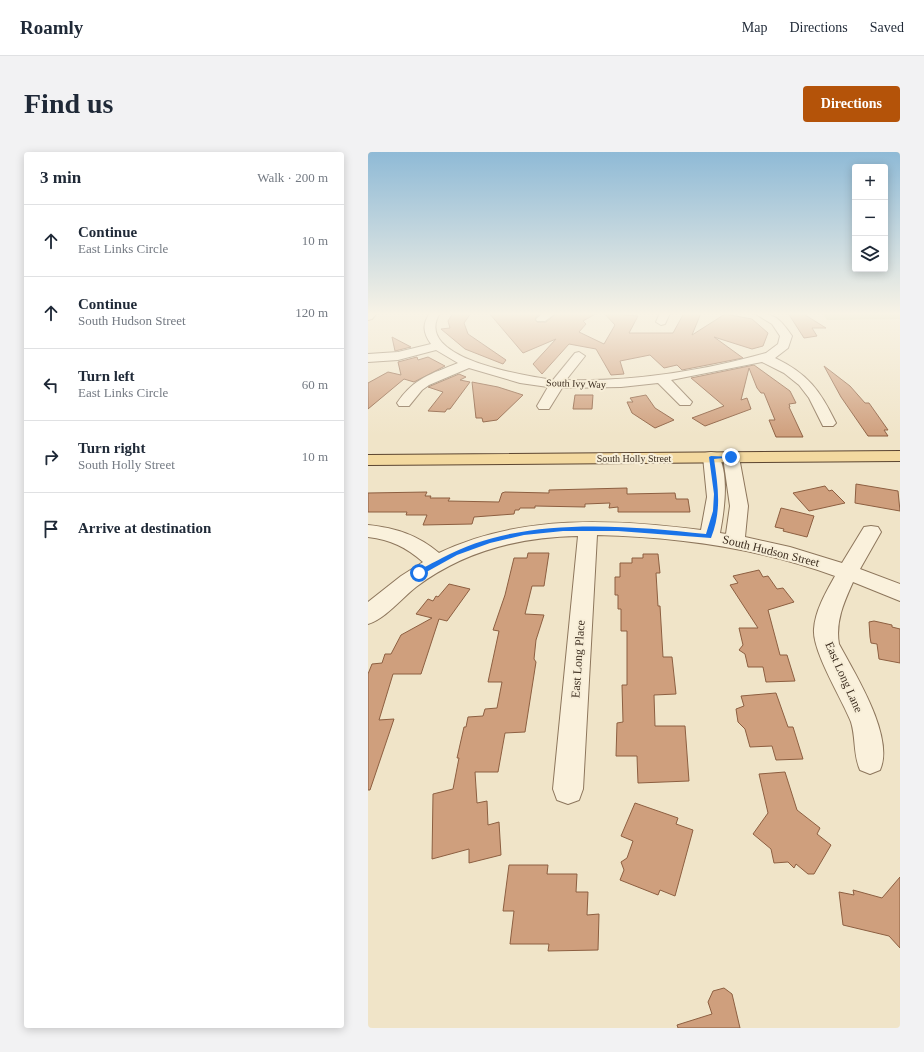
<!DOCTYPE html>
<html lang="en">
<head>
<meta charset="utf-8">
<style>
  body { margin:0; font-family:Georgia,serif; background:#f2f2f3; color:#1f2937 }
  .controls { position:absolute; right:12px; top:12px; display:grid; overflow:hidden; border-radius:4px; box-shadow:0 2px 10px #0003 }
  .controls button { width:36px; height:36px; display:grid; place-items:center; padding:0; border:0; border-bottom:1px solid #e0e1e3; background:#fff; color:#1f2937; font:20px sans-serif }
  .stop { position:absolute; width:12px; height:12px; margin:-9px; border:3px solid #1a73e8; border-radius:50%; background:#fff }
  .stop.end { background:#1a73e8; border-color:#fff; box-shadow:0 1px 4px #0008 }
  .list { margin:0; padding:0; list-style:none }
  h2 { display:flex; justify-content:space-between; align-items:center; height:52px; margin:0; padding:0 16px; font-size:17px }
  h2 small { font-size:13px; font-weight:400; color:#747a83 }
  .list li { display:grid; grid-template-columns:26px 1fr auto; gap:12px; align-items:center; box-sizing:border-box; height:72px; padding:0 16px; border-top:1px solid #e0e1e3 }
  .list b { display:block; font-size:15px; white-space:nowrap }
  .list p { margin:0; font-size:13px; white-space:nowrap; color:#747a83 }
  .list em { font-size:13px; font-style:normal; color:#747a83 }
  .icon { flex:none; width:22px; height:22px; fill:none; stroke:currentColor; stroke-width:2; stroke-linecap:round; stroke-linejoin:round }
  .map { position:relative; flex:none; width:532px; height:876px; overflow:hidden; border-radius:4px }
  header { display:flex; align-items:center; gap:24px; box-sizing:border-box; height:56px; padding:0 20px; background:#fff; border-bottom:1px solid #e0e1e3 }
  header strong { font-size:19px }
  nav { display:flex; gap:22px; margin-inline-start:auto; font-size:14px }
  .intro { display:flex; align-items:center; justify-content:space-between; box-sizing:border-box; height:96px; padding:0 24px }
  h1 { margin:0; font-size:28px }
  .button { padding:10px 18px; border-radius:4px; background:#b45309; color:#fff; font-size:14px; font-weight:700 }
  main { display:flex; gap:24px; padding:0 24px }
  aside { flex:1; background:#fff; border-radius:4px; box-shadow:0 2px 10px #0003 }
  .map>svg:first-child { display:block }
  .green { fill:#c9cf9b }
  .building { fill:#cf9f7d; stroke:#8d5f41 }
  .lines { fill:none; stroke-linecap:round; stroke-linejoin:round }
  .minor-casing { stroke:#8d765c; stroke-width:2 }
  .major-casing { stroke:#5b4430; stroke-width:2 }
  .minor { fill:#faf1dc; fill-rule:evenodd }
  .major { fill:#f3d9a0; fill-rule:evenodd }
  .route { fill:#1a73e8 }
  .labels { text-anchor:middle; stroke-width:4; stroke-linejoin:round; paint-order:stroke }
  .far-street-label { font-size:10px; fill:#3d2e20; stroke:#f7eed8 }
  .street-label { font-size:12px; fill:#3d2e20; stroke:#f7eed8 }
</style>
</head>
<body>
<header>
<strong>Roamly</strong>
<nav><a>Map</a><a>Directions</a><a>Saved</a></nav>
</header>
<div class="intro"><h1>Find us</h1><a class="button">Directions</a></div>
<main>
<aside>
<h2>3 min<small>Walk · 200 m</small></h2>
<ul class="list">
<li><svg class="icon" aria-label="ahead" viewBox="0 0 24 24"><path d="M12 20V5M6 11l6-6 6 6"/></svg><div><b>Continue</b><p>East Links Circle</p></div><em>10 m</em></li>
<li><svg class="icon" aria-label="ahead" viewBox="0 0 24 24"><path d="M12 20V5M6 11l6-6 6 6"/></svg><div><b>Continue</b><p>South Hudson Street</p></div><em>120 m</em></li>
<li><svg class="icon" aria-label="left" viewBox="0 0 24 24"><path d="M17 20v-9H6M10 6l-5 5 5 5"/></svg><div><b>Turn left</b><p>East Links Circle</p></div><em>60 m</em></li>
<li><svg class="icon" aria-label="right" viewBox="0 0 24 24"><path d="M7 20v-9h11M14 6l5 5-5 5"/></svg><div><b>Turn right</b><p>South Holly Street</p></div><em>10 m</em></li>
<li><svg class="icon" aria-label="arrive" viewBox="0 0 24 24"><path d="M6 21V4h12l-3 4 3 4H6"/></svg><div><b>Arrive at destination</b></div></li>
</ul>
</aside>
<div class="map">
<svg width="532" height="876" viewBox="0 0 532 876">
  <rect width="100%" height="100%" fill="#f0e4c8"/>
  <path class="green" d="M454,161H532V167L459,168Z"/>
  <path class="building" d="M85,161H103L96,171L100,182L138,208L135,212L97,197L73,177L82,176L80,169Z
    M121,161H172L167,167L169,170H178L189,161H229L215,169L218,172L211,180L236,192L247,173L236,161L270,164L261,181H305L316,161H333L324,183L357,162L384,167L400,181L395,194L384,197L346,185L375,206L314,218L309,213L296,216L282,203L252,209L256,222L243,223L228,197L201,192L174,222L165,212L188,187L155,201Z
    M420,161H434L458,176H444L449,184L436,186Z
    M24,185L43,195L27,199Z
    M49,205L50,208L60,205L77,214L46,230L36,227L0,257V231L20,220L33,223L30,210Z
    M386,213L422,239L428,251L421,252L422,255H421L435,285H408L401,268H407L396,241H393L389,236L381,216L373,248L379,246L383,257L337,274L324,266L356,254L323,226Z
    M456,214L482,234L497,251H501L520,278H516L520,284H500L473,245Z
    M91,222L98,225L92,228L102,230L82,257H79L77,260L60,259L75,240L60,235Z
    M104,230L130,235L155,243L129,268L115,270L114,266H108Z
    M207,243H225L224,257H205Z
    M278,243L287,256L306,268L287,276L264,261L259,250H265L262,246Z
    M488,332L530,339L532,359L487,351Z
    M457,334L461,339L464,338L477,351L441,359L425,341Z
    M259,336V342L307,341L308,347H320L322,360H250V355L241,356L242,351L217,352V355L167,354V356H152L151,358H147L146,362L106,365L104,372L55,373L59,363H38L39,360H0V341L59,340L57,344H63L62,346H82L80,349L131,350L134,341L137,340L181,341V338Z
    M413,356L446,364L439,385L415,379L416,377L407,375Z
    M160,401H181L176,434H164L157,462L176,463L168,488L166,507L168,510L157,580L137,581L130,620H107L109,651L119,649L120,673L131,670L133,703L101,711V697L64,707L65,642L85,637L91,606H89L96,575H98L100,565L115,564L117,557L129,556L134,530H120L131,479L125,478L137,443L146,406H159Z
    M275,402H290L292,421H288L290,454H292L295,505H304L308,542L286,543L287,574H317L321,629L270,631L269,604H248L249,571L255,570L254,533H259V479H253V457H250V443H247V425H252V411H264V406H275Z
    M391,418L395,425L400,424L409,437L415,436L426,450L400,458L412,503H419L427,529L398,530L395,515H380L377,502L371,498L375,493L371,476H390L362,433L370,431L365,424Z
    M81,432L102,437L79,469L71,467L53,522H25L11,568L26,567L2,638H0V522L4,512L14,511L17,502H23L33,483L64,466L48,462L60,447L65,449L68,444L70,445Z
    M506,469L524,473V475L532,477V511L511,507L509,492L503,491L502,485L501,470Z
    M408,541L420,575H425L435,607L408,608L404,594L382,595L377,577L370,570L368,557L376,554L373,544Z
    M417,620L429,658L452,676L449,682L463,693L446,722H440L428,712L426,716L420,710L406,711L403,697L385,682L400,661L391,622Z
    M267,651L310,666L308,672L325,678L307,744L292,738L290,743L252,728L256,718L253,710L259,706L265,689L253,684Z
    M141,713H180L179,722H209L208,740H220L219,763L231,762L230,798L180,799L181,792H142L146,759H135Z
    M532,725V796L521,784L475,773L471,740L486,743L485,738L514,746Z
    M356,836L364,842L372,876H310L309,873L344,862L340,850L345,839Z"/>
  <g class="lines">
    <defs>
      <path id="minor" d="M0,161H9L4,167L0,168Z
        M62,161H72C43,207 159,224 185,228L207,201L211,200L217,204L198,228C263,230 335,219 398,201L410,192L412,184L404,172L386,161C407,161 412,167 424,184L420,196L407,206C440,222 452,238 468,271L465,274H455L441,246L431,233L416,221L394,210L303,228L324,250L322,253H312L290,231L253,235L194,236L181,257H171L169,254L180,235L152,231L101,216L61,233L54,238L41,254H31L29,251C46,226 63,222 90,211L68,198L30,208L0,210V202L30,200L63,192C55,181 54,172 62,161Z
        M175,161H188L177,169H169L168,167Z
        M292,161H302L297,172L293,173L288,170Z
        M343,300L349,301C362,320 356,360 352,381L358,382L362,354L355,305L357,301L363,300L369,301L371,305L380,354L377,385L422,395L474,411L496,375L503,374L510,375L513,380L492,417L532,432V449L485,430C476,450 467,470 471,492C487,522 527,585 512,618L502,622L492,618C485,602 488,586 483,570C474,547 444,499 446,477C447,459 458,440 467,424C391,396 310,385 229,383L215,637L211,648L200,652L189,648L185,637L210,384C151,385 96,399 48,435C34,446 17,467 0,472V450L33,424L55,410C38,395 23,388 0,385V373C28,376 50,383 71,401C152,362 246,367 333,378L339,345L335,305L337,301Z"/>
      <path id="major" d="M532,299V309L0,313V303Z"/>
    </defs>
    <use href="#minor" class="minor-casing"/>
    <use href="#major" class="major-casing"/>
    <use href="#minor" class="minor"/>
    <use href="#major" class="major"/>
  </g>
  <linearGradient id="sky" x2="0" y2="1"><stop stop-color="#8fbad6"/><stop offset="0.57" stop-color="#f8f3e6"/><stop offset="1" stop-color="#f8f3e6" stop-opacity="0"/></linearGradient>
  <rect width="532" height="284" fill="url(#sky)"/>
  <path class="route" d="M343,304L366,305L346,307C350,335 354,358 343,386L250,379H195L156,383L122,391L89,403L53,423L48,421C54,415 66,411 74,406C151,364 254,373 338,382L345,359L346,342L341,305Z"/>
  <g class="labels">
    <g class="far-street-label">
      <text transform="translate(208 231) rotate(2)" y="4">South Ivy Way</text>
      <text x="266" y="310">South Holly Street</text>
    </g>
    <g class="street-label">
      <text transform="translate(403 399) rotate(14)" y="4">South Hudson Street</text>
      <text transform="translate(210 507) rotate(-86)" y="4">East Long Place</text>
      <text transform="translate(476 525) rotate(66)" y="4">East Long Lane</text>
    </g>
  </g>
</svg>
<div class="controls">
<button>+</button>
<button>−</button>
<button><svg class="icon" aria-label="layers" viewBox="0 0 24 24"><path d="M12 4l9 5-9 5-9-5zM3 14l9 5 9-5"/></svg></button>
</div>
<div class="stop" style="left:51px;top:421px"></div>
<div class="stop end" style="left:363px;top:305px"></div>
</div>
</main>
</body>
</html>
